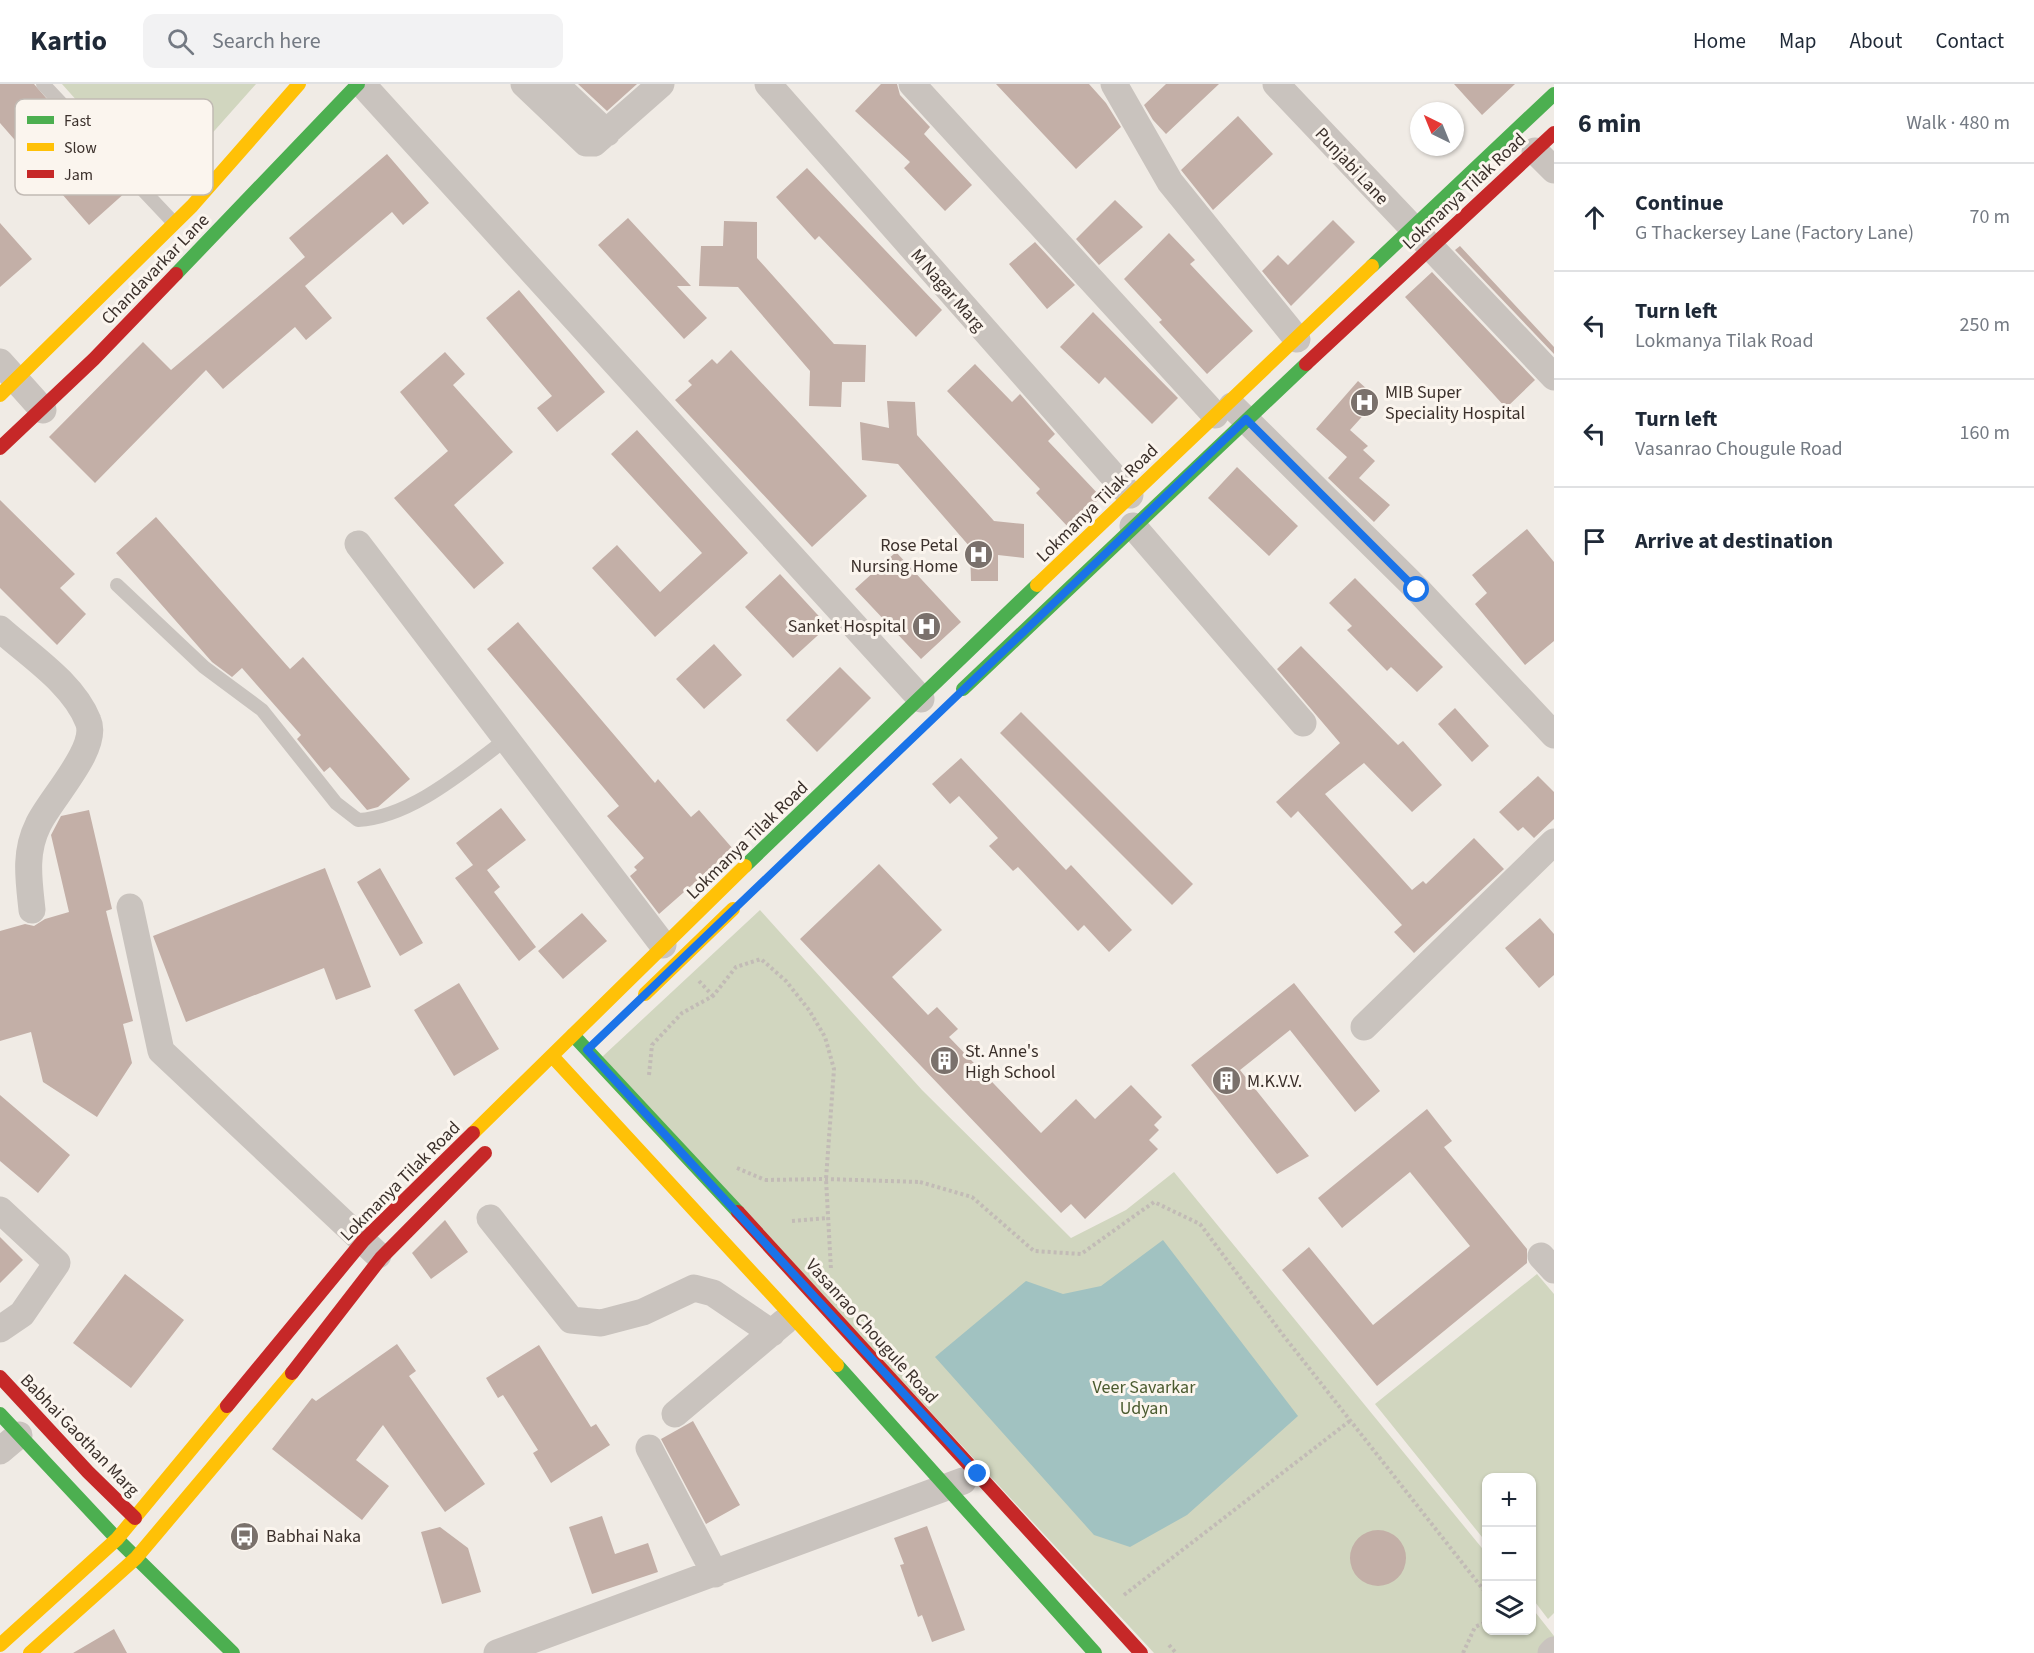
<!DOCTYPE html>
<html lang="en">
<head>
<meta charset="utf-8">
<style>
  body { margin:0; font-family:"Source Sans 3",sans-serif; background:#f2f2f3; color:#1f2937 }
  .controls { position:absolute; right:18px; bottom:18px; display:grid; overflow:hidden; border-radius:12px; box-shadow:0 2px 4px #0004 }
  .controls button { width:54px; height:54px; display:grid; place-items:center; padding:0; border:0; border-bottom:2px solid #e0e1e3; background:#fff; color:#1f2937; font:30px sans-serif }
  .compass { position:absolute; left:1410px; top:18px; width:54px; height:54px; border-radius:50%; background:#fff; box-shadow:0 2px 4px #0004; rotate:317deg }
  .stop { position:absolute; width:18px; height:18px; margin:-14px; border:4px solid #1a73e8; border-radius:50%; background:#fff }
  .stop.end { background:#1a73e8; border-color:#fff; box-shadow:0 2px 6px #0008 }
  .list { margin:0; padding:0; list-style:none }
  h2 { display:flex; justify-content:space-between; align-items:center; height:78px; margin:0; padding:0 24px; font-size:26px }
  h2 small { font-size:20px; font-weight:400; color:#747a83 }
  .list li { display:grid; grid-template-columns:39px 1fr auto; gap:18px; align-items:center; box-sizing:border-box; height:108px; padding:0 24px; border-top:2px solid #e0e1e3 }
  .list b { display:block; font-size:22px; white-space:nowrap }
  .list p { margin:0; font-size:20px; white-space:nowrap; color:#747a83 }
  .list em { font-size:20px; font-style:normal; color:#747a83 }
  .icon { flex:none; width:33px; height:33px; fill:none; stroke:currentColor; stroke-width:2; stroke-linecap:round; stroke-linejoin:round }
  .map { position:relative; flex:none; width:1554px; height:1569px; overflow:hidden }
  header { display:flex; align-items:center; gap:36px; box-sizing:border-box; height:84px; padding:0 30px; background:#fff; border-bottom:2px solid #e0e1e3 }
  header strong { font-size:28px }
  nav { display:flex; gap:33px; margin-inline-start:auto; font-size:21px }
  .search { width:420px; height:54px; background:#f2f2f3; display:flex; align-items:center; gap:15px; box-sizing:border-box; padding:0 21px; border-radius:12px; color:#747a83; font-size:22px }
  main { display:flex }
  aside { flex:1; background:#fff }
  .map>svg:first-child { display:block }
  .green { fill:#d1d6bf }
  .water { fill:#a1c2c1 }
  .building { fill:#c3afa7 }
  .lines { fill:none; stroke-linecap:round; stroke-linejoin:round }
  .path { stroke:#c2bbb6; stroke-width:4; stroke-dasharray:3 3; stroke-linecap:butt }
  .lane { stroke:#c9c3be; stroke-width:14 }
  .street { stroke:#c9c3be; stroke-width:27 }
  .fast { stroke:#4caf50; stroke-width:14 }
  .slow { stroke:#ffc107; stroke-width:14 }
  .jam { stroke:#c62828; stroke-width:14 }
  .path-bridge { stroke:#c2bbb6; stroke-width:4; stroke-dasharray:3 3; stroke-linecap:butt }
  .route { stroke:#1a73e8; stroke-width:8 }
  .labels { text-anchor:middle; stroke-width:6; stroke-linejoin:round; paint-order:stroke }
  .street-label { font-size:18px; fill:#3b302b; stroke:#fbf5ee }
  .poi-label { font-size:18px; fill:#3b302b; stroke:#fbf5ee; text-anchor:start }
  .park-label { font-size:18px; fill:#4a5a2e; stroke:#fbf5ee }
  .key { fill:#fbf5ee; stroke:#c1bab4; stroke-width:1.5 }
  .key-label { font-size:16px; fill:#3b302b }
</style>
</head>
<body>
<header>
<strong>Kartio</strong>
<div class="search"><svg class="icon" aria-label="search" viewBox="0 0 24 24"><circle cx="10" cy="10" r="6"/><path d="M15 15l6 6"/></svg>Search here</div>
<nav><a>Home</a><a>Map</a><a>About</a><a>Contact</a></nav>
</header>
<main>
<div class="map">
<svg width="1554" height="1569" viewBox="0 0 1554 1569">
  <rect width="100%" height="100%" fill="#f0ebe5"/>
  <path class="green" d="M62,0H256L159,109Z
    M760,826L922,1006L1071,1154L1126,1126L1174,1088L1486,1469V1546H1532V1524L1554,1552V1557L1540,1569H1154L602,973Z
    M1537,1190L1554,1210V1529L1548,1535L1532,1514V1394H1486V1458L1375,1320Z"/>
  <path class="water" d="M1163,1156L1298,1332L1187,1431L1130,1463L1094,1451L935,1273L1026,1197L1063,1210L1101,1202Z"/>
  <path class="building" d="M0,0H34L127,107L89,141L0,39Z
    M578,0H637L607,27Z
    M881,0H897L900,11L930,43L924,50L972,101L945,127L904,84L910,78L855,27Z
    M996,0H1089L1106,19L1121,43L1076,85Z
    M1166,0H1219L1166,50L1153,36L1144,21Z
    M1454,0H1515L1482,31Z
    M1238,32L1273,70L1213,126L1181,86Z
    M387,70L429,119L403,141L392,128L305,202L332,234L306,256L295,243L223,305L206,286L95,399L49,353L143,258L171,286L305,173L289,154Z
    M807,84L942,226L916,253L819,152L815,156L776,113Z
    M1115,116L1143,143L1099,181L1076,155Z
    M628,134L691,202H677L707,234L684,255L598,161Z
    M1333,136L1355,158L1291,222L1262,187L1278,171L1288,181Z
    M724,137L757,138V174L834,260L866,261L865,298H842L841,323L809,322L810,287L738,203L699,202L701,162H723Z
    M0,139L32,175L0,203Z
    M1169,149L1195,176L1190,180L1253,247L1207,290L1159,238L1162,236L1124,195Z
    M1035,158L1075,201L1047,225L1009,180Z
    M1460,162L1554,263V270L1455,166Z
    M1432,188L1535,296L1506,324L1405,213Z
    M519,206L605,308L557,348L537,324L552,312L486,234Z
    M1093,228L1178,314L1152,340L1105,293L1099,300L1060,263Z
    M731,266L867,412L812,463L675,316L692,301L688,297L712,275L717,280Z
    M445,268L465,290L453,301L513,368L454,421L504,479L474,505L394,414L448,367L400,308Z
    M975,280L1012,318L1020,310L1055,350L1048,357L1101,413L1069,444L1036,409L1040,405L947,307Z
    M1358,297L1378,315L1350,346L1368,362L1363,366L1375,377L1359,394L1390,421L1374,438L1328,394L1347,373L1316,345Z
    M887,317L915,318L917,351L994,437L1024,440V474L998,471V497H971L970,463L898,380L862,376L860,338L889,344Z
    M637,346L748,469L655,553L592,484L617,461L660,508L702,469L611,370Z
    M1237,383L1298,442L1269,472L1208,414Z
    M0,416L75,490L60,504L86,530L57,561L0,504Z
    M156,433L290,585L303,573L410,695L378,723L367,726L330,683L324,688L297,655L301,651L242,584L232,593L212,578L116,469Z
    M1527,445L1554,478V557L1525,581L1475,520L1487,509L1472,491Z
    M896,468L961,538L921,575L855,505Z
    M780,490L828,542L793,574L745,523Z
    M1355,494L1443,583L1417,608L1391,583L1387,587L1347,546L1352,542L1329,519Z
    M518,538L655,699L658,695L691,733L699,726L733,765L659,830L630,792L637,786L634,783L644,774L607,732L619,722L487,565Z
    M714,560L742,591L704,625L676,595Z
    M1301,562L1398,661L1403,657L1442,701L1412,728L1364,679L1325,710L1412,806L1423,797L1426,800L1474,754L1504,785L1414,869L1394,848L1402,841L1298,727L1291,734L1276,718L1340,659L1277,585Z
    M840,583L871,614L817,668L786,636Z
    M1455,624L1489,662L1472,678L1438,640Z
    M1021,628L1193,800L1172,821L1000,649Z
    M961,674L1066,786L1071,781L1132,846L1109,868L1084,841L1078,847L1018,783L1013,787L989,762L998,754L959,712L950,720L932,700Z
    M1538,692L1554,708V735L1534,754L1523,743L1518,747L1499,728Z
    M501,724L526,756L487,786L500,803L494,808L536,863L519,877L455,794L473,781L456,759Z
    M89,726L112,825L106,827L133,937L123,940L132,979L97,1033L43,998L31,948L0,957V847L25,840L34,842L45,835L69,828L51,751L61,732Z
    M879,780L942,846L892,893L928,931L937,923L958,945L949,953L1041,1049L1076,1015L1095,1035L1131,1001L1162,1033L1154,1041L1159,1046L1149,1056L1158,1065L1085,1135L1071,1120L1061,1129L800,855Z
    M325,784L371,903L336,916L324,884L186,938L153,852Z
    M380,784L423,859L400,872L357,798Z
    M582,829L607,857L563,895L538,867Z
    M1540,834L1554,850V891L1539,904L1505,864Z
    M459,899L499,965L454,992L414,926Z
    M1294,899L1380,1007L1355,1028L1290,946L1240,986L1309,1072L1277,1090L1191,981Z
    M0,1011L70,1071L38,1109L0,1077Z
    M1427,1025L1452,1057L1444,1063L1527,1165V1179L1377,1302L1282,1186L1309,1163L1373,1241L1470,1162L1410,1088L1342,1144L1318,1114Z
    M445,1136L468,1168L431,1195L412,1169Z
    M0,1153L23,1176L0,1199Z
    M125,1190L184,1236L131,1304L73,1259Z
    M397,1260L416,1287L409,1292L485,1400L445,1428L383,1341L356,1376L389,1402L362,1436L272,1365L312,1314L316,1317Z
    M539,1261L591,1343L596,1340L610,1361L551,1399L533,1369L538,1366L503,1311L498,1314L486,1294Z
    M693,1337L740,1421L706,1440L661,1355Z
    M602,1432L615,1470L648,1459L658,1488L592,1510L569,1443Z
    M927,1442L965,1546L932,1558L922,1531L918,1533L900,1481L904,1480L894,1454Z
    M440,1443L468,1464L481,1508L442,1520L421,1448Z
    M1350 1474a28 28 0 1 1 56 0a28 28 0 1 1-56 0Z
    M114,1545L127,1569H73Z"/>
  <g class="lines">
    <path class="path" d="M699,897L713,912
      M649,991L652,961L682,929L713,912L736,883L761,875L786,897L809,926L825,953L834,985L826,1095L831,1186
      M737,1084L765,1096
      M920,1098L972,1113L1034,1167L1081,1170L1154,1118L1200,1140L1283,1251L1486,1509
      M792,1137L828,1134
      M1124,1511L1351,1336
      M1169,1561L1176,1569
      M1463,1569L1475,1543L1486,1538"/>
    <path class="lane" d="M43,0L174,139
      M117,501L204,583L262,626L336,719L358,736C412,733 466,685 508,654"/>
    <path class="street" d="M362,0L921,615
      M524,0L586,59H594L661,0
      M555,0L607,49
      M768,0L1130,411
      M912,0L1215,331
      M1114,0L1170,98L1297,255
      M1276,0L1554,293
      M1535,67L1554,86
      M0,278L43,326
      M1232,322L1417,505L1554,651
      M1133,442L1303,639
      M358,460L663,861
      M0,545C29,571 73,599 88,637C100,664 49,716 38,741C24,769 29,797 32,826
      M130,823L161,967L378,1171
      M1364,943L1554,758
      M0,1126L57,1179L22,1230L0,1245
      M490,1134L571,1236L601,1239L643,1228L694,1204L713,1209L772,1249
      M1541,1172L1554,1186
      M675,1330L784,1238
      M649,1364L715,1490
      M0,1367L19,1351
      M497,1569L963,1397
      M1551,1569L1554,1566"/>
    <path class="fast" d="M1372,182L1554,10
      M176,190L358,0
      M963,605L1306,280
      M745,782L1037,501
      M573,951L738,1128
      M837,1281L1095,1569
      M0,1330L117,1455L233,1569"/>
    <path class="slow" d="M0,311L192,122L299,0
      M1037,501L1372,182
      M645,910L733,825
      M552,972L837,1281
      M473,1049L745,782
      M0,1561L117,1455L227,1322
      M30,1569L136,1474L292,1289"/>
    <path class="jam" d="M1306,280L1554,49
      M0,364L94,275L176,190
      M738,1128L1141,1569
      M292,1289L381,1174L485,1069
      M0,1293L88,1388L135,1434
      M227,1322L363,1157L473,1049"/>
    <path class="path-bridge" d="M765,1096L826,1095L920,1098"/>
  </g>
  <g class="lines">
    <path class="route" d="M978,1390L587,966L1246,335L1417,506"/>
  </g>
  <defs>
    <symbol id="hospital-disc" viewBox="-11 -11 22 22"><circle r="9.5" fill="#7a716c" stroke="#fbf5ee"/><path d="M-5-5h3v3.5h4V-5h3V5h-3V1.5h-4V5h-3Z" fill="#fff"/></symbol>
    <symbol id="building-disc" viewBox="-11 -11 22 22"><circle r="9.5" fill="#7a716c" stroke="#fbf5ee"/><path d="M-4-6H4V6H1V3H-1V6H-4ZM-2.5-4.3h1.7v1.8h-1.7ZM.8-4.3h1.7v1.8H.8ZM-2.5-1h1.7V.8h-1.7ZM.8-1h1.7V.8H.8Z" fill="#fff"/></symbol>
    <symbol id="bus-disc" viewBox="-11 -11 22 22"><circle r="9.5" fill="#7a716c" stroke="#fbf5ee"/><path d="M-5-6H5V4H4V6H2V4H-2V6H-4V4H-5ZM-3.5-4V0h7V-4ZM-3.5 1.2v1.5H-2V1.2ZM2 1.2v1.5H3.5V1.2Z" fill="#fff"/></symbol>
  </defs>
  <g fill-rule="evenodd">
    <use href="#hospital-disc" x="1348" y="302" width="33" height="33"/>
    <use href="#hospital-disc" x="962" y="454" width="33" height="33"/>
    <use href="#hospital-disc" x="910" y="526" width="33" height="33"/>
    <use href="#building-disc" x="928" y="960" width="33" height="33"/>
    <use href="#building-disc" x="1210" y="980" width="33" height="33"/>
    <use href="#bus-disc" x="228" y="1436" width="33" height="33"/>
  </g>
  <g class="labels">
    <g class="street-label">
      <text transform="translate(1352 82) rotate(47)" y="6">Punjabi Lane</text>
      <text transform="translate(1464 107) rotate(-43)" y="6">Lokmanya Tilak Road</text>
      <text transform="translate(155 185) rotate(-46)" y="6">Chandavarkar Lane</text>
      <text transform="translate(948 206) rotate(49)" y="6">M Nagar Marg</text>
      <text transform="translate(1097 419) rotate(-44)" y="6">Lokmanya Tilak Road</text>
      <text transform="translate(747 756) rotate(-44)" y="6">Lokmanya Tilak Road</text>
      <text transform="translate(400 1097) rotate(-45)" y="6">Lokmanya Tilak Road</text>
      <text transform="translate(872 1247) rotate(48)" y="6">Vasanrao Chougule Road</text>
      <text transform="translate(80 1351) rotate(46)" y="6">Babhai Gaothan Marg</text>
    </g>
    <g class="poi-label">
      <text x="1385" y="314">MIB Super<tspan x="1385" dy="21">Speciality Hospital</tspan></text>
      <text x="958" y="467" text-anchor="end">Rose Petal<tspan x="958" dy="21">Nursing Home</tspan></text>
      <text x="906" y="548" text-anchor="end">Sanket Hospital</text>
      <text x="965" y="973">St. Anne's<tspan x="965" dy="21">High School</tspan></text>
      <text x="1247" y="1003">M.K.V.V.</text>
      <text x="266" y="1458">Babhai Naka</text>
    </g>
    <g class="park-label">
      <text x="1144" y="1309">Veer Savarkar<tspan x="1144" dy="21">Udyan</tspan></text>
    </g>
  </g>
  <rect x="15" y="15" width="198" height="96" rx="9" class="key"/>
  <rect x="27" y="32" width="27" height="8" fill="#4caf50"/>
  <rect x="27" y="59" width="27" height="8" fill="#ffc107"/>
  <rect x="27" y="86" width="27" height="8" fill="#c62828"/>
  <g class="key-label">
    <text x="64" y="42">Fast</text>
    <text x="64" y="69">Slow</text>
    <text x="64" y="96">Jam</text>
  </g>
</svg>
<div class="controls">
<button>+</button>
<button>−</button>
<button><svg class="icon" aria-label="layers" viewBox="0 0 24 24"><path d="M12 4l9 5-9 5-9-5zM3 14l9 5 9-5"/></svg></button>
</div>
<svg class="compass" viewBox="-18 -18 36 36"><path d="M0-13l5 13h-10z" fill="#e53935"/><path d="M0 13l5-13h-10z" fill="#747a83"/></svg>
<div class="stop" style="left:1417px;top:506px"></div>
<div class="stop end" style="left:978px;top:1390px"></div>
</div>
<aside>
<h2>6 min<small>Walk · 480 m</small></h2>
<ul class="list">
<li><svg class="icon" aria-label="ahead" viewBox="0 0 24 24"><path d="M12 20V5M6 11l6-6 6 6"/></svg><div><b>Continue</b><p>G Thackersey Lane (Factory Lane)</p></div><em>70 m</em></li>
<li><svg class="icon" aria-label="left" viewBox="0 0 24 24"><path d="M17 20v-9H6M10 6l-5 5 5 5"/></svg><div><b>Turn left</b><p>Lokmanya Tilak Road</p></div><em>250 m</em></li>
<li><svg class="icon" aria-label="left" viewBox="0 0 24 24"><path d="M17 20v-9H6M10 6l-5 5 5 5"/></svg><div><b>Turn left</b><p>Vasanrao Chougule Road</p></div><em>160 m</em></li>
<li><svg class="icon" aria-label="arrive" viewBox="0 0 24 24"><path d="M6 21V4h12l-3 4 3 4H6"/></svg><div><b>Arrive at destination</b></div></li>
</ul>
</aside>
</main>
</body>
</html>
